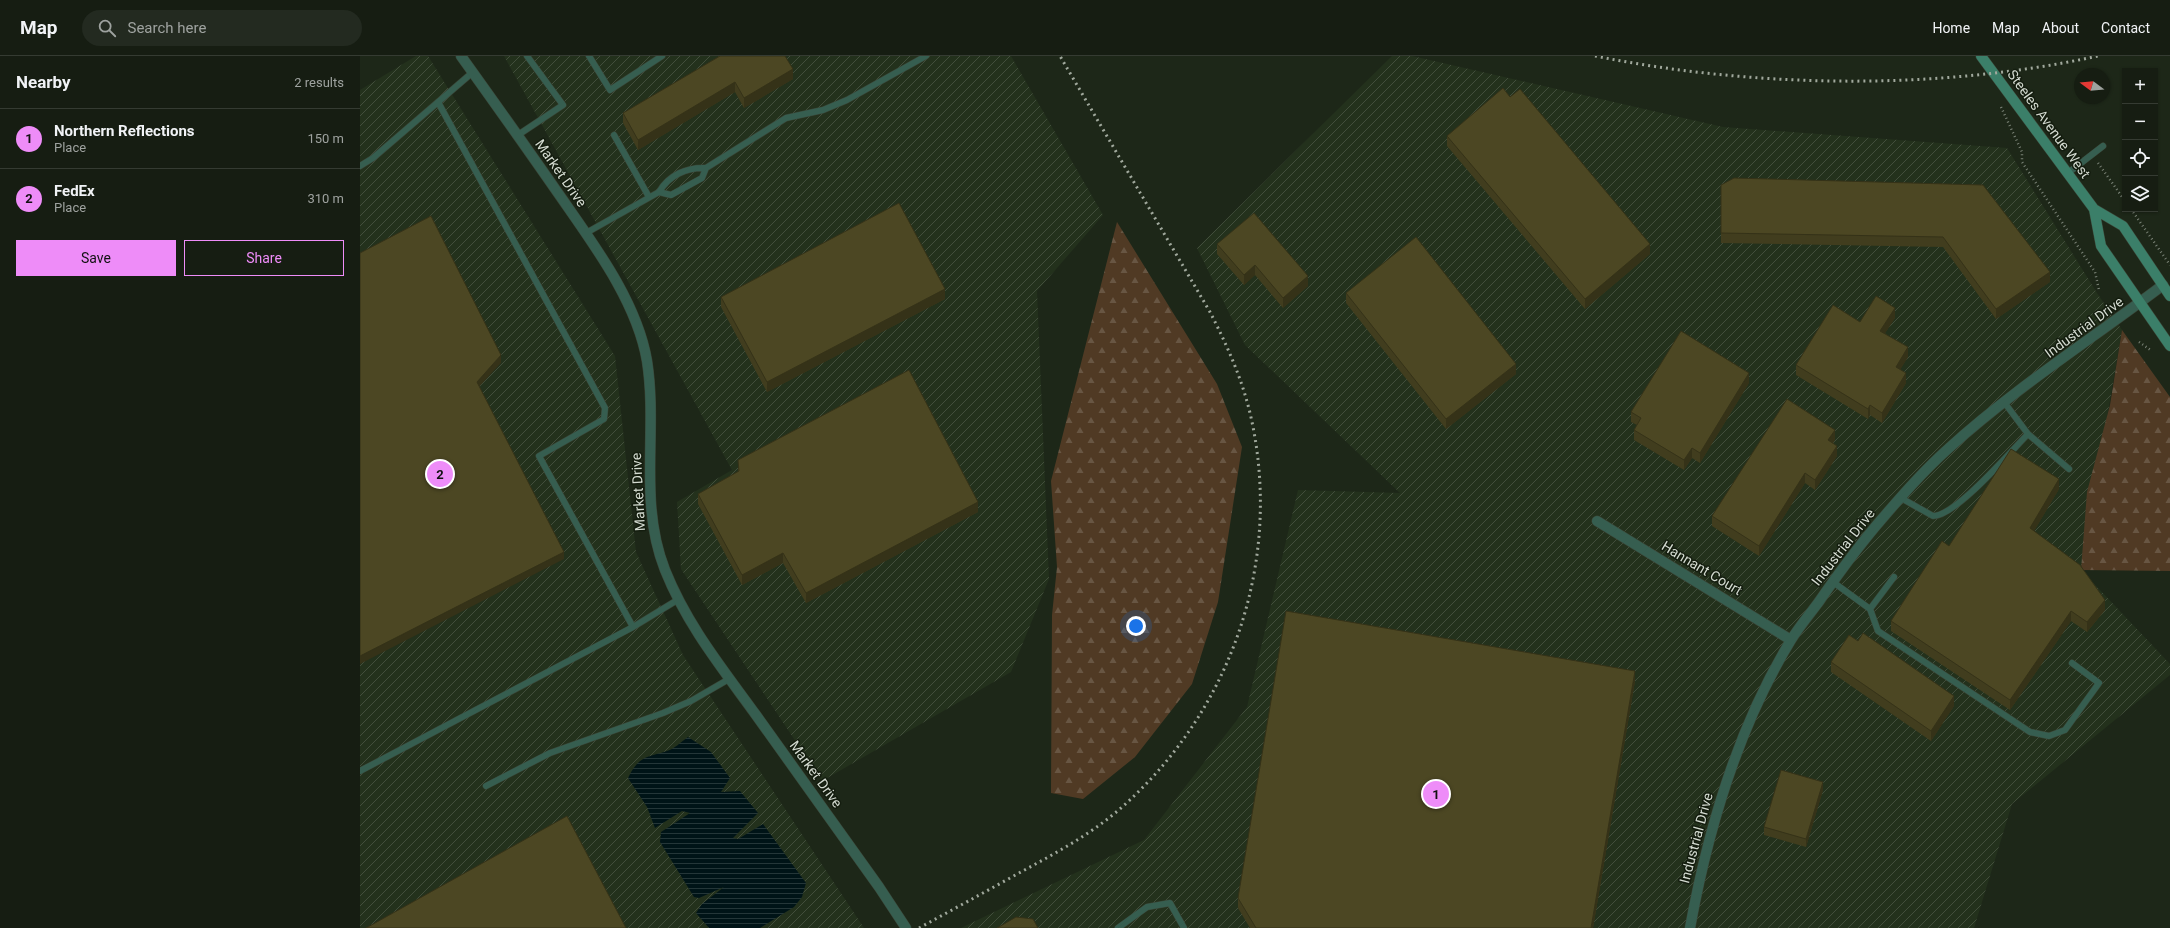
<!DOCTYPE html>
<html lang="en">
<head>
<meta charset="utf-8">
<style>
  body { margin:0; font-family:Roboto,sans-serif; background:#232a20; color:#f1f3f6 }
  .controls { position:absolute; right:12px; top:12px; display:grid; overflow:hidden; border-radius:0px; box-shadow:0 1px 3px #0004 }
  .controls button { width:36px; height:36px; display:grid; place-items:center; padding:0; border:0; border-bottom:1px solid #353b32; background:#161d12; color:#f1f3f6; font:20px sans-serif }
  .compass { position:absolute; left:1714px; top:12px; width:36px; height:36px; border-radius:50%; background:#161d12; box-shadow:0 1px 3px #0004; rotate:286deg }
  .you { position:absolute; left:776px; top:570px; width:14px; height:14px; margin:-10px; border:3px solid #fff; border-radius:50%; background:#1a73e8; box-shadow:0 0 0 6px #1a73e833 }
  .badge { display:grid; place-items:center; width:26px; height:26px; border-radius:50%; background:#ee8cf8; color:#111; font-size:13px; font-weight:700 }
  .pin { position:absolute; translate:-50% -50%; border:2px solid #fff; box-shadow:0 1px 4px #0006 }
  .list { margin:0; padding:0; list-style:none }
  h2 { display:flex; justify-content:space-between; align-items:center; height:52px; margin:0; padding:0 16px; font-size:17px }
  h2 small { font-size:13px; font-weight:400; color:#9ea29f }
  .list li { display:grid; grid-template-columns:26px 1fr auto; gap:12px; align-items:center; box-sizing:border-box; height:60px; padding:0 16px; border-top:1px solid #353b32 }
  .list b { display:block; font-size:15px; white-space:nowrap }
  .list p { margin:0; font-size:13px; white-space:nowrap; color:#9ea29f }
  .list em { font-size:13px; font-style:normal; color:#9ea29f }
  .actions { display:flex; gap:8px; padding:12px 16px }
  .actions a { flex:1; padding:9px 0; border:1px solid #ee8cf8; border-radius:0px; text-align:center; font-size:14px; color:#ee8cf8 }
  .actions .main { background:#ee8cf8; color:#111 }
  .icon { flex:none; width:22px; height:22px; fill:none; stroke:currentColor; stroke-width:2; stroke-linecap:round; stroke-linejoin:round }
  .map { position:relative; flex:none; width:1810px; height:872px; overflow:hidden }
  header { display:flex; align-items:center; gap:24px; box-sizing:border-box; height:56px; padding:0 20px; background:#161d12; border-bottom:1px solid #353b32 }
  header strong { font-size:19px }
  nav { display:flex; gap:22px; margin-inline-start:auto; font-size:14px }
  .search { width:280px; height:36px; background:#232a20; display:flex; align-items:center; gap:10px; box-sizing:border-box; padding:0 14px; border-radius:22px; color:#9ea29f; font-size:15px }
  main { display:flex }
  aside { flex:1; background:#161d12 }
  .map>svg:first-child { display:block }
  .industrial { fill:url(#industrial-furrows) }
  .forest { fill:url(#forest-firs) }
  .water { fill:url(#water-rules) }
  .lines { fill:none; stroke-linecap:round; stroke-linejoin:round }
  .lane-casing { stroke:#3a4436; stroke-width:7 }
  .street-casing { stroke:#3a4436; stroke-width:11 }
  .secondary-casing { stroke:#3a4436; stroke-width:11 }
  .path { stroke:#7a8276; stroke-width:2.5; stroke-dasharray:1 3; stroke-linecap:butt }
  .lane { stroke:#365e50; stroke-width:6 }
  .street { stroke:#365e50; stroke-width:10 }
  .secondary { stroke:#3b7f69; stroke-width:10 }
  .rail { stroke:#a1a99d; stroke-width:3; stroke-dasharray:2 4; stroke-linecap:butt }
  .wall { fill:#413d1e }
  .shaded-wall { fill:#353218 }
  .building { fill:#4c4723; stroke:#353218 }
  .labels { text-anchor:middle; stroke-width:3; stroke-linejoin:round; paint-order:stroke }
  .street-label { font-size:14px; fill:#d4dbd1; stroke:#141d0f }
</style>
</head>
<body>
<header>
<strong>Map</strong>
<div class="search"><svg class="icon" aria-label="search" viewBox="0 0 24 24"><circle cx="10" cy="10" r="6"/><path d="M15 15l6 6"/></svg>Search here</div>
<nav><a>Home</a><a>Map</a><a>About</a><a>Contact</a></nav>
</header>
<main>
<aside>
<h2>Nearby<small>2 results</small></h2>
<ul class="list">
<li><span class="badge">1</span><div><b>Northern Reflections</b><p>Place</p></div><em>150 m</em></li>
<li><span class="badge">2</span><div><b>FedEx</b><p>Place</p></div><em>310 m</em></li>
</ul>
<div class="actions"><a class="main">Save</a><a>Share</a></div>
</aside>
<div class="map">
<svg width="1810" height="872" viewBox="0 0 1810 872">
  <defs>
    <pattern id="industrial-furrows" width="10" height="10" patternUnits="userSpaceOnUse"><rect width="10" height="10" fill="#23311c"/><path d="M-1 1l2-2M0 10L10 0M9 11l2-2" fill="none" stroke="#424e3c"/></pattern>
    <pattern id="forest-firs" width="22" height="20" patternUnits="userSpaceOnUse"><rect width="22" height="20" fill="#503a24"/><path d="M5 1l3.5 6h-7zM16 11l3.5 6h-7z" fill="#685643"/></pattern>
    <pattern id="water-rules" width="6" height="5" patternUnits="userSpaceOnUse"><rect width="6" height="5" fill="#001417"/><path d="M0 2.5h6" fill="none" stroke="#243638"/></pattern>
  </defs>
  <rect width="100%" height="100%" fill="#1d2718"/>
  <path class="industrial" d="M56,0H68L255,300L276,496L323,599L504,872H0V34Z
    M144,0H651L743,159L677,235L689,523L651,616L462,725L321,513L317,446L372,414Z
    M1032,0H1052L1363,71L1647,92L1737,237L1762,274L1721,514L1810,608V619L1652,748L1614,872H601L784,784L887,651L938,434L1040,437L885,289L837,192Z"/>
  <path class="forest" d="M757,166L857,328L882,391L858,546L832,628L775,701L723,743L691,737L692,559L697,511L691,425Z
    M1762,274L1810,341V515L1721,514L1727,436L1750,349Z"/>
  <path class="water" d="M328,681L351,696L370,722L361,736L380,735L398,757L373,782L378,783L403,768L446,827L442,841L434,851L400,872H349L336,857L342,848L364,831L339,842L334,841L300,786L301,776L330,757L322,755L295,772L287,751L268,722C279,700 285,702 307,695C314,693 321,686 328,681Z"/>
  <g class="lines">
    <defs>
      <path id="lane" d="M229,0L250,34L302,0
        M78,46L245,352L244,363L179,400L273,571
        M158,79L203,49L167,0
        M254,79L289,141
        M0,110L13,102L113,16
        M1708,117L1743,90
        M299,136L311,139L342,122L346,112
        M226,177L299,136C309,119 327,111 346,112L426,62L463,54L487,44L566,0
        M1668,378L1709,413
        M1541,442L1573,460C1596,460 1650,396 1668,378L1644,346
        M1473,526L1510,553L1518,575L1670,676L1689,680L1705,674L1739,627L1712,607
        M1510,553L1534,521
        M0,715L273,571L319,543
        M126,730L190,697L303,657L331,645L369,623
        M758,872L787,851L810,847L824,872"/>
      <path id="street" d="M101,0C134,46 166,91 198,137C232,186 277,245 287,305C298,375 278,446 305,514C327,569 362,612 396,659C437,716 478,774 519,831L546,872
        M1237,465L1431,584
        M1330,872C1348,773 1378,671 1431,584C1439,571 1449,559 1458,547C1476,521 1495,495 1515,471C1538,444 1562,416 1589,392C1655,332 1732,283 1803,229"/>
      <path id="secondary" d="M1621,0L1734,153L1763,170L1810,240
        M1734,153L1741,190L1810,290"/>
    </defs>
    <use href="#lane" class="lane-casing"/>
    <use href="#street" class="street-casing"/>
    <use href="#secondary" class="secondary-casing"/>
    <path class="path" d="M1641,51L1662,96V106L1735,216L1739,234
      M1738,107L1765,145
      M1771,153L1810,209
      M1779,286L1792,295"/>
    <use href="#lane" class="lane"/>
    <use href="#street" class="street"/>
    <use href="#secondary" class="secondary"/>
    <path class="rail" d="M1235,0C1395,32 1577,35 1738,0
      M559,872C592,854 625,836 659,817C694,798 730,779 761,752C870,656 922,509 892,366C884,327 868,291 850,256L700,0"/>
  </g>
  <path class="wall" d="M358,0H425L433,23L384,52L375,36L278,94L263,67V57L358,1Z
    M1150,41L1290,198L1225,253L1087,90V80Z
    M1361,129H1623L1690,226L1636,263L1583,191L1361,187Z
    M857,188L948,230L923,252L895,219L884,229L857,198Z
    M986,237L1156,318L1086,373L986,247Z
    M361,241L585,243L407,336L361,251Z
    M1535,262L1525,277L1548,301L1540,313L1546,327L1522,367L1510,359L1508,363L1436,319V309L1500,266Z
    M1389,327L1340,407L1332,402L1324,414L1274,384V374L1277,369L1271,366V356Z
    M1475,384L1473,387L1477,400L1455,434L1445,427L1399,500L1352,470V460Z
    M378,404L618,456L446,547L423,507L382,529L338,448V438L378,416Z
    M1699,433L1674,475L1745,554L1727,576L1711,565L1650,654L1531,575V565L1589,490Z
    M1471,606L1594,650L1571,685L1471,616Z
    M1275,625L1233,872H890L878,852V842Z
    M1463,734L1446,791L1404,779V771Z"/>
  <path class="shaded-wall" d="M433,13V23L384,52V42Z
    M375,26V36L278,94V84Z
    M1290,188V198L1225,253V243Z
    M895,209V219L884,229V219Z
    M1690,216V226L1636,263V253Z
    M948,220V230L923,252V242Z
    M585,233V243L407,336V326Z
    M1535,252V262L1520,285V275Z
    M1548,291V301L1536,321V311Z
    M141,299V307L117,333V326Z
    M1156,308V318L1086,373V363Z
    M1389,317V327L1340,407V397Z
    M1546,317V327L1522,367V357Z
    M1510,349V359L1508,363V353Z
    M1475,374V384L1468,394V384Z
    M1477,390V400L1455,434V424Z
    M1332,392V402L1324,414V404Z
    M1445,417V427L1399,500V490Z
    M1699,423V433L1670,482V472Z
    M618,446V456L446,547V537Z
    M204,496V503L0,608V600Z
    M423,497V507L382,529V519Z
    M1745,544V554L1727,576V566Z
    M1711,555V565L1650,654V644Z
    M1275,615V625L1233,872H1231Z
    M1594,640V650L1571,685V675Z
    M1463,726V734L1446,791V783Z"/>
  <path class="building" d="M360,0H425L433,13L384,42L375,26L278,84L263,57Z
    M1143,32L1150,41L1160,33L1290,188L1225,243L1087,80Z
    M1374,122L1623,129L1690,216L1636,253L1583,181L1361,177V129Z
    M539,147L585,233L407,326L361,241Z
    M894,157L948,220L923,242L895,209L884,219L857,188Z
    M71,160L141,299L117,326L204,496L0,600V197Z
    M1056,181L1156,308L1086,363L986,237Z
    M1516,240L1535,252L1520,275L1548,291L1536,311L1546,317L1522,357L1510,349L1508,353L1436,309L1473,249L1500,266Z
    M1321,275L1389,317L1340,397L1332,392L1324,404L1274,374L1281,362L1271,356Z
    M549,314L618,446L446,537L423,497L382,519L338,438L379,415L378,404Z
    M1427,343L1475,374L1468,384L1477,390L1455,424L1445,417L1399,490L1352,460Z
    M1651,393L1699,423L1670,472L1720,509L1745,544L1727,566L1711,555L1650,644L1531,565L1582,485L1589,490Z
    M926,555L1275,615L1231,872H896L878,842Z
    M1503,577L1594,640L1571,675L1471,606L1489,579L1498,585Z
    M1421,714L1463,726L1446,783L1404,771Z
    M207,760L266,872H6Z
    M656,861L673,863L678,872H637Z"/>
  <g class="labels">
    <g class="street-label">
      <text transform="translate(1689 68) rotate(54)" y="5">Steeles Avenue West</text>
      <text transform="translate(201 117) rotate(55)" y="5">Market Drive</text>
      <text transform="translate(1724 271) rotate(-36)" y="5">Industrial Drive</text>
      <text transform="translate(278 436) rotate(-93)" y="5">Market Drive</text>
      <text transform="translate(1483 491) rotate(-52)" y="5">Industrial Drive</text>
      <text transform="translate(1342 512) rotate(31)" y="5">Hannant Court</text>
      <text transform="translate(456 718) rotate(54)" y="5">Market Drive</text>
      <text transform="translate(1336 782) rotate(-75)" y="5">Industrial Drive</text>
    </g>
  </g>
</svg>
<div class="controls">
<button>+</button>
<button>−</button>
<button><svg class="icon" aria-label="locate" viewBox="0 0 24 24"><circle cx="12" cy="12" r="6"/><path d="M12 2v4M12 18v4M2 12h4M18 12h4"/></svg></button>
<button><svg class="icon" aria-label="layers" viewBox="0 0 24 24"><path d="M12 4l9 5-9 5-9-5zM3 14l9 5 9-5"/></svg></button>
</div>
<svg class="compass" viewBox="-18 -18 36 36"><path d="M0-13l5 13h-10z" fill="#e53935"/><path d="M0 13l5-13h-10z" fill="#9ea29f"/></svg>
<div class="you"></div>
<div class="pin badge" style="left:1076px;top:738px">1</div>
<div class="pin badge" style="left:80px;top:418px">2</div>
</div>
</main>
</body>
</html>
